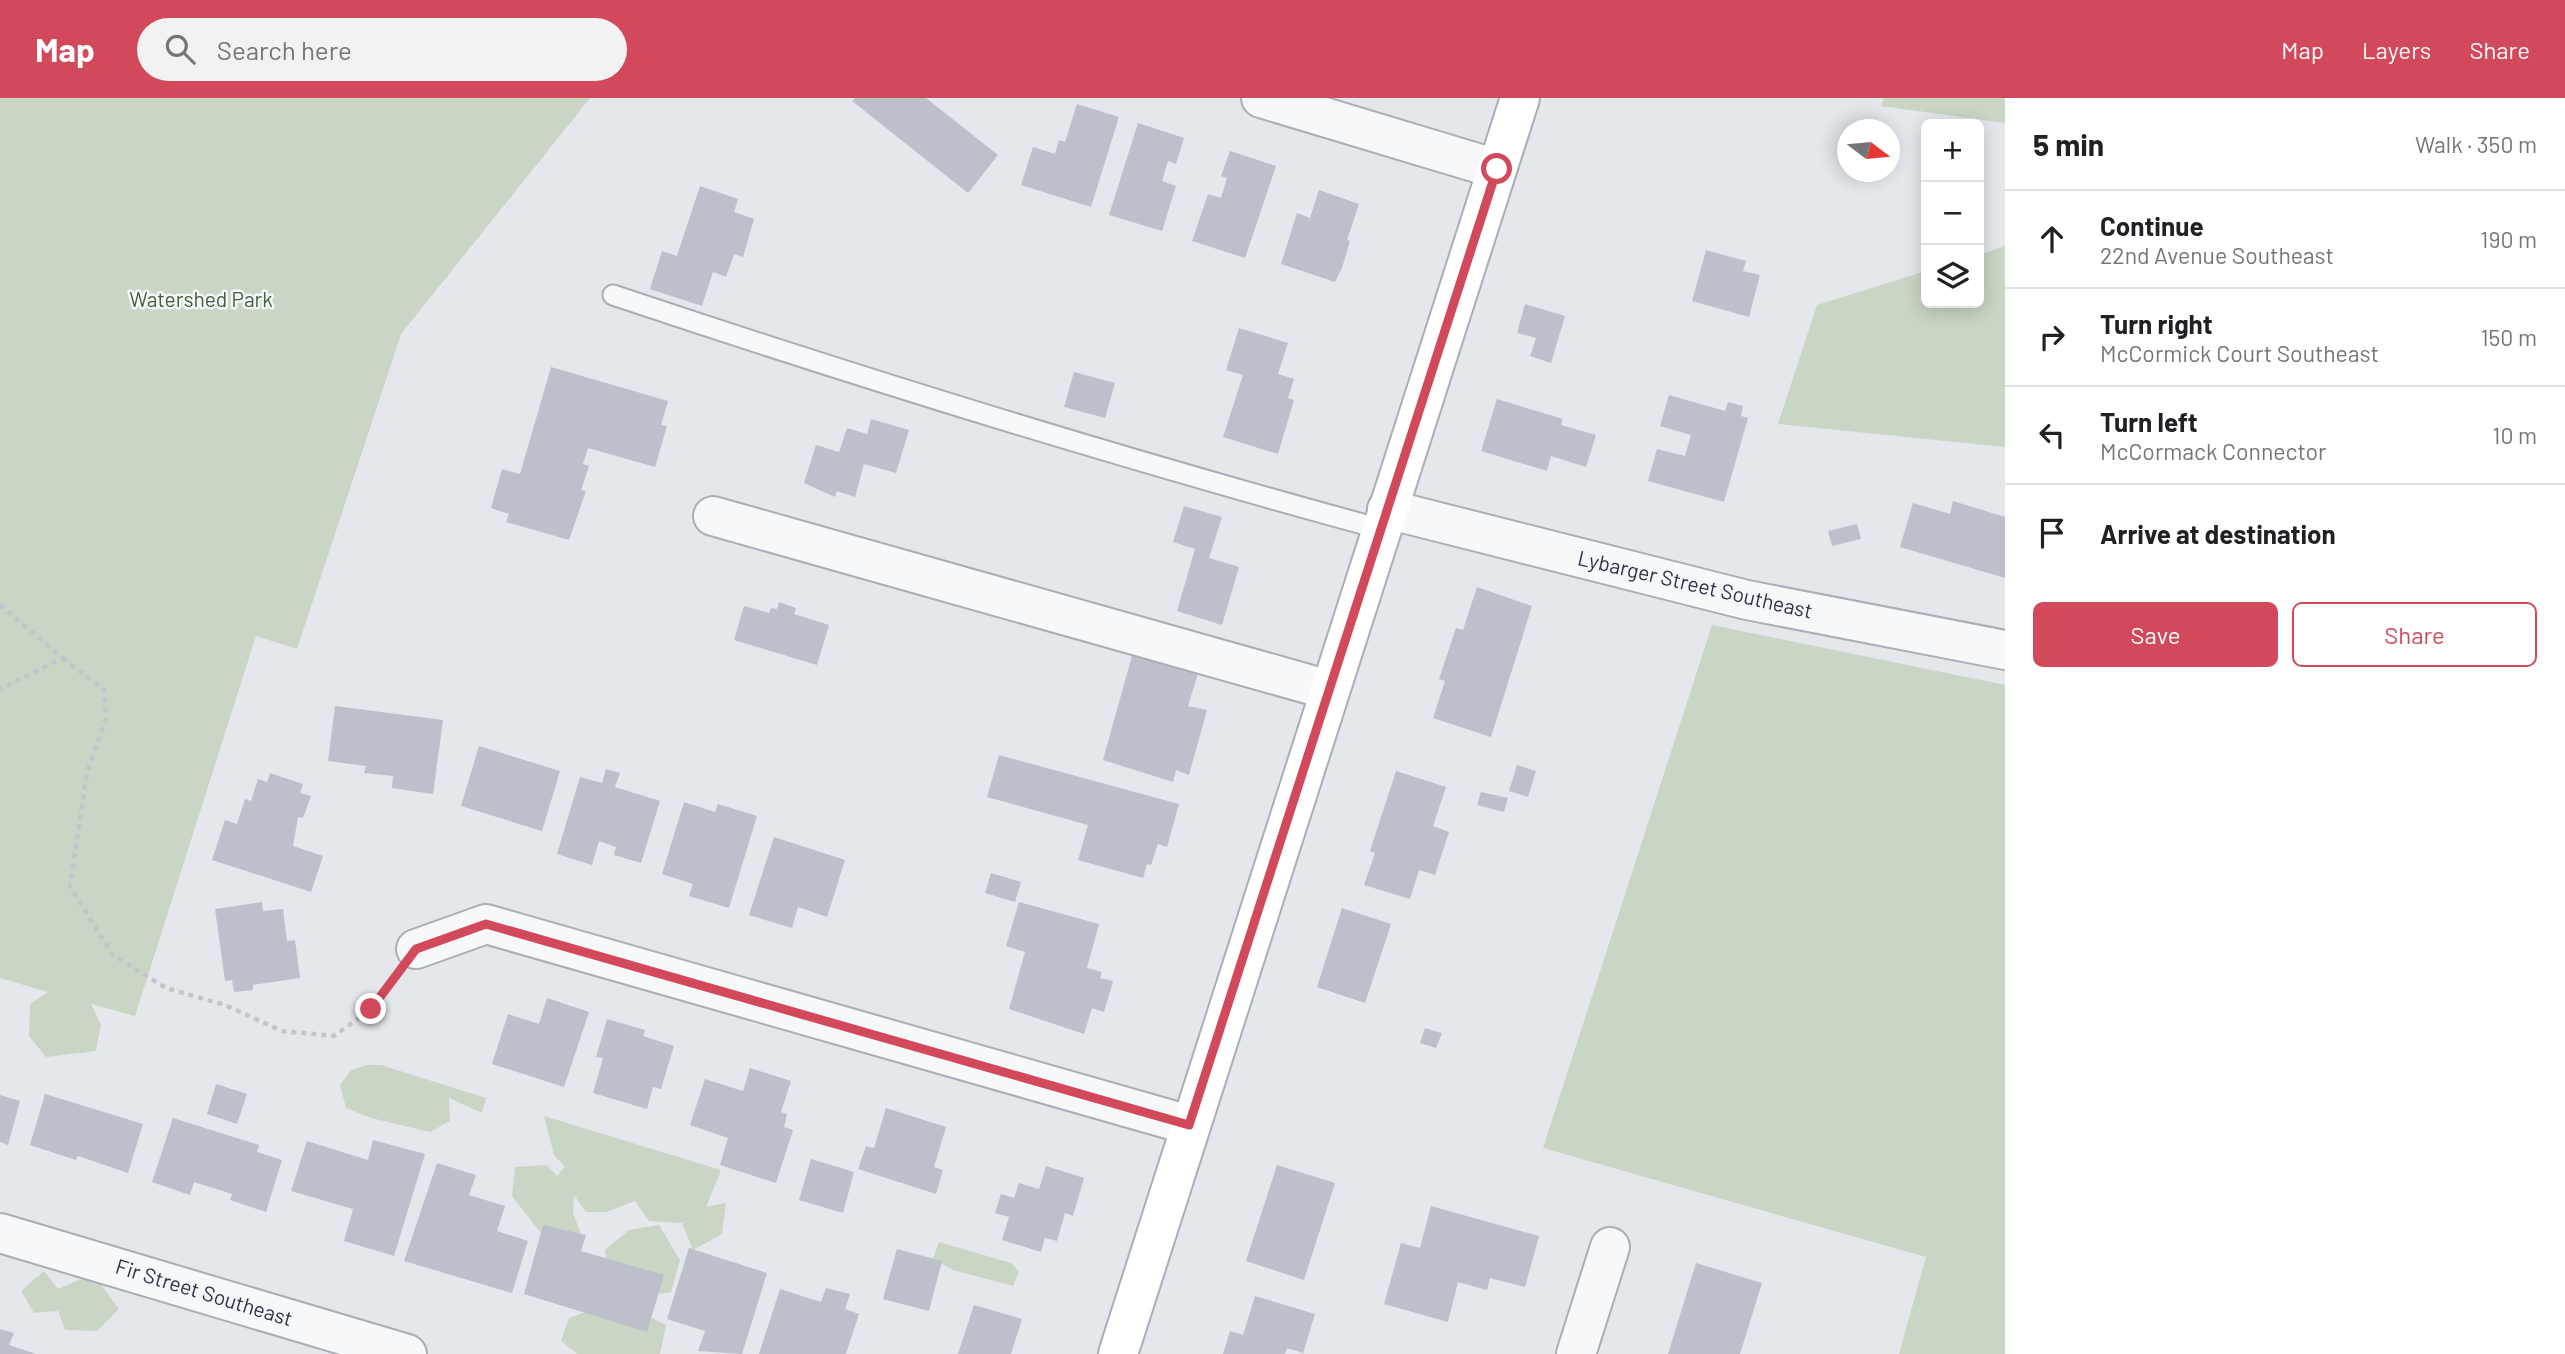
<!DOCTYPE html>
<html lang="en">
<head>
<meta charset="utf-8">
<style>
  body { margin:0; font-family:Barlow,sans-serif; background:#f2f2f2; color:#202124 }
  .controls { position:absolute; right:21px; top:21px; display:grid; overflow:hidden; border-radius:10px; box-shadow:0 4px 18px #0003 }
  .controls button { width:63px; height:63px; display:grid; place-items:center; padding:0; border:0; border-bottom:2px solid #e0e0e0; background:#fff; color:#202124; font:35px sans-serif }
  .compass { position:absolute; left:1837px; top:21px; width:63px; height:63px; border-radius:50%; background:#fff; box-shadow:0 4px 18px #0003; rotate:106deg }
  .stop { position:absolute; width:21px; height:21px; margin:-16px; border:5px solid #d1495b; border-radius:50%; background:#fff }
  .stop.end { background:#d1495b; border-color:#fff; box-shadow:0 2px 7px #0008 }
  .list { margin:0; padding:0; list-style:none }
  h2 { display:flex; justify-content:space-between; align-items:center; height:91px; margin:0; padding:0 28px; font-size:30px }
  h2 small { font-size:23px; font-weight:400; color:#757577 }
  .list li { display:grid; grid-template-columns:46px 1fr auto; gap:21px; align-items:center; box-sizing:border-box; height:98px; padding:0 28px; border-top:2px solid #e0e0e0 }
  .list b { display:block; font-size:26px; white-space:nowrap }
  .list p { margin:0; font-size:23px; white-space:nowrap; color:#757577 }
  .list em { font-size:23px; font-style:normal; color:#757577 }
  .actions { display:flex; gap:14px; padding:21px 28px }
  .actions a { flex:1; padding:16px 0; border:2px solid #d1495b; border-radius:10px; text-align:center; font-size:24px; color:#d1495b }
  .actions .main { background:#d1495b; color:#fff }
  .icon { flex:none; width:38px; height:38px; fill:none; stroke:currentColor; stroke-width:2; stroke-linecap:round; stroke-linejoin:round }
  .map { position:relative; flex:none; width:2005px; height:1256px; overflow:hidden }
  header { display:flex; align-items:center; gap:42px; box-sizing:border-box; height:98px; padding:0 35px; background:#d1495b; color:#fff }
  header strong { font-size:33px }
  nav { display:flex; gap:38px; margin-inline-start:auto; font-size:24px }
  .search { width:490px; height:63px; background:#f2f2f2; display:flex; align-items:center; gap:18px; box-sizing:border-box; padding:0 24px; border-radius:38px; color:#757577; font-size:26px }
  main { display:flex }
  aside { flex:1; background:#fff }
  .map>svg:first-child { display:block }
  .green { fill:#c9d6c5 }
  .building { fill:#bbc0ca }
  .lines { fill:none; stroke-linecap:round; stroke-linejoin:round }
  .lane-casing { stroke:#a9aeb7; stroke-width:23 }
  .street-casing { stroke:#a9aeb7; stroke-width:42 }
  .secondary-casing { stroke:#a9aeb7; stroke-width:42 }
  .path { stroke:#c2c5cb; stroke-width:4.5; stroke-dasharray:5 5; stroke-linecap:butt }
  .lane { stroke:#f7f8fa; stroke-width:19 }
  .street { stroke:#f7f8fa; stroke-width:38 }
  .secondary { stroke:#fff; stroke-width:38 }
  .route { stroke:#d1495b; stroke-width:9 }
  .labels { text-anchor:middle; stroke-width:5; stroke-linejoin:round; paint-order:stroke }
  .park-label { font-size:21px; fill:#3f6138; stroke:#f4f6f9 }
  .street-label { font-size:21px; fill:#2b3445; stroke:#f4f6f9 }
</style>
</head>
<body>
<header>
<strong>Map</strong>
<div class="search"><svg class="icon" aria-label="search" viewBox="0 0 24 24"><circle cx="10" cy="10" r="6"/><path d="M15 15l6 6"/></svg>Search here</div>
<nav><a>Map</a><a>Layers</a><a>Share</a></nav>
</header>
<main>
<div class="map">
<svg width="2005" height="1256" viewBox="0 0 2005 1256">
  <rect width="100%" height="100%" fill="#e4e7ec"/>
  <path class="green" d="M0,0H590L401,236L297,551L256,538L135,918L91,906L101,927L96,953L46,959L29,938L30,906L48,894L0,880Z
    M1884,0H2005V25L1881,8Z
    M2005,148V349L1778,326L1817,207L1926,173V205H1979V157Z
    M1712,527L2005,587V1256H1899L1926,1159L1543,1050Z
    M365,967H381L486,1000L482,1015L449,1000L450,1023L430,1034L371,1020L346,1010L340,987L350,973Z
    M544,1018L721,1072L706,1109L726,1105L722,1136L693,1152L682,1125L649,1123L635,1103L606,1114H586L574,1097L573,1115L582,1139H544L512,1098L515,1069L547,1067L557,1078L565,1069L554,1057Z
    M659,1127L680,1162L671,1194L629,1200L609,1186L605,1152L629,1132Z
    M939,1144L1011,1165L1019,1174L1013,1188L953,1172L933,1161Z
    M44,1173L58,1191L93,1176L119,1211L97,1233L65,1232L58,1213L34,1215L21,1193Z
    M597,1210L637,1213L666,1227L660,1256H577L561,1243L569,1220Z"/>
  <path class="building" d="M855,0H926L998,57L968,95L852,3Z
    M1077,6L1119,19L1091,109L1021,87L1033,49L1055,56L1059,42L1065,44Z
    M1138,25L1184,40L1176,66L1168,63L1162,83L1176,88L1162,133L1109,117Z
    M1230,53L1276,68L1245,160L1192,143L1208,96L1221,100L1227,80L1221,78Z
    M700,88L738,101L734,114L754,121L743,159L734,156L726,179L713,174L702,208L650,191L662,153L677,158Z
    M1319,92L1359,106L1347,142L1350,143L1342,170L1335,184L1281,166L1297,115L1310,120Z
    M1706,152L1746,163L1743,173L1760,177L1749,219L1692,203Z
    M1525,206L1565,218L1551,265L1530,258L1536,240L1517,235Z
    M1239,230L1288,245L1278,276L1294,281L1288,300L1294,302L1278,356L1223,339L1243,277L1226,272Z
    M551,269L668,303L661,327L667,328L655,369L588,350L583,366L589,368L581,392L586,393L569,442L506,424L509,416L491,410L502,371L520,376Z
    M1074,274L1115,285L1105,320L1064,309Z
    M1669,297L1725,313L1728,304L1743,308L1741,318L1748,320L1724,404L1648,383L1657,351L1685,358L1691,337L1660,328Z
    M1497,301L1563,321L1561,327L1596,337L1586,369L1551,358L1547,373L1481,353Z
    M871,321L909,332L896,375L864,366L855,399L837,393L835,399L804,385L816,347L839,354L847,330L867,336Z
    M1953,403L2005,419V480L1900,449L1913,405L1950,416Z
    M1184,408L1222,419L1209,460L1239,469L1222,527L1177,513L1195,451L1173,444Z
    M1857,426L1861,441L1832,448L1828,433Z
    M1477,489L1532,508L1491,639L1433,620L1445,583L1439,581L1456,530L1463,532Z
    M779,504L796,510L794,516L829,527L817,567L734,542L744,508L769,515L771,510L777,511Z
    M1133,554L1199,572L1188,608L1207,612L1189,677L1176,672L1173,684L1103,662Z
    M335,608L443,622L433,696L392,690L393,678L364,675L366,668L328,663Z
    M479,648L560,673L542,733L461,708Z
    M999,657L1179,706L1167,749L1158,746L1151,767L1147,766L1143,780L1078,762L1088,727L987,699Z
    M1517,667L1536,673L1528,699L1509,693Z
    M606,671L620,675L615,689L660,703L641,765L614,757L616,749L599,743L592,767L557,756L580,679L602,685Z
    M1396,673L1446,689L1433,728L1449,734L1435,777L1419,772L1410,801L1364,787L1375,755L1370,753Z
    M270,675L303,686L300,695L311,698L303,720L298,719L293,748L323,758L311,794L212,762L225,722L237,726L245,701L251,703L258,681L267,684Z
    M1481,694L1508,700L1504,714L1477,707Z
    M684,704L715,714L718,706L757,718L729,810L689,798L693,786L662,776Z
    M774,739L845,762L827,819L798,809L792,830L749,817Z
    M991,775L1021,784L1015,804L985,795Z
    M262,804L263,813L283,811L287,843L295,842L300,880L253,887V892L234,894L232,882L225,883L215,811Z
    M1019,804L1099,826L1087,870L1102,874L1100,880L1113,883L1104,914L1092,910L1084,936L1009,911L1025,854L1006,848Z
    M1342,810L1391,826L1365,905L1317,889Z
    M547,900L589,914L564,989L492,966L508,916L539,926Z
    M607,921L645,932L643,938L674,948L661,991L653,989L647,1011L593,995L603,960L596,959Z
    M1425,930L1442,935L1436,950L1420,945Z
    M750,970L791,983L781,1014L787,1016L784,1029L793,1032L776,1085L720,1067L728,1040L690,1027L705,981L743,993Z
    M216,986L247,996L237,1026L207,1016Z
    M45,996L143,1026L128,1075L78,1058L76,1062L30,1047Z
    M0,997L20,1003L8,1047L0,1044Z
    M886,1010L946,1029L934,1069L943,1072L936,1096L858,1071L866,1048L874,1050Z
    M173,1020L259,1047L257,1054L282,1062L266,1114L230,1102L232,1096L194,1084L190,1097L152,1084Z
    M373,1042L425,1056L394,1158L344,1143L353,1111L291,1093L307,1043L368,1062Z
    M811,1061L854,1074L843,1115L799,1102Z
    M437,1065L476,1077L469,1097L505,1108L497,1133L528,1143L512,1195L404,1163Z
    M1277,1067L1335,1085L1304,1182L1246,1163Z
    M1046,1068L1084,1080L1073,1118L1065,1115L1057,1143L1045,1140L1041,1154L1002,1142L1009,1119L995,1115L1001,1096L1014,1100L1019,1085L1039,1091Z
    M1431,1108L1539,1138L1525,1189L1490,1180L1487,1192L1458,1184L1448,1224L1384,1206L1401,1145L1420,1150Z
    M543,1127L586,1137L581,1153L664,1177L647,1234L524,1196Z
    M689,1150L767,1175L742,1256L698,1253L705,1233L667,1221Z
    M897,1151L942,1163L929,1213L883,1201Z
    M1696,1165L1762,1185L1740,1256H1668Z
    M826,1190L850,1196L845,1211L859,1216L846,1256H759L780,1191L821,1204Z
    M1255,1198L1315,1216L1303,1255L1287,1250L1285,1256H1223L1230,1233L1243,1237Z
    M974,1207L1022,1221L1011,1256H958Z
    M0,1231L14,1235L9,1247L36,1256H0Z"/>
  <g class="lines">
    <defs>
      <path id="lane" d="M613,197C867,282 1123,361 1381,431"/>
      <path id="street" d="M1261,0L1497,71
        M1387,411L1747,502L2005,552
        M713,418L1329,592
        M416,851L486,826L1189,1027
        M0,1135L407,1256
        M1576,1256L1610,1149"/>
      <path id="secondary" d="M1118,1256L1520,0"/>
    </defs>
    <use href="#lane" class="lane-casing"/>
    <use href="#street" class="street-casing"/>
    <use href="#secondary" class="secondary-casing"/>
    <path class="path" d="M0,507L63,560L0,591
      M63,560L104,592L106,621L87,675L70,789L113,857L166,890L225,907L282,933L334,938L371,911L394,881"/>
    <use href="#lane" class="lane"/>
    <use href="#street" class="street"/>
    <use href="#secondary" class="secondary"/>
  </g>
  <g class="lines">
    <path class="route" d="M371,911L416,851L486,826L1189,1027L1497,71"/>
  </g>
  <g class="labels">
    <g class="park-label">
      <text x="201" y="209">Watershed Park</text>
    </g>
    <g class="street-label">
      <text transform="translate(1695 487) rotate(13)" y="7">Lybarger Street Southeast</text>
      <text transform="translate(204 1195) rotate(17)" y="7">Fir Street Southeast</text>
    </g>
  </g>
</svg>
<div class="controls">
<button>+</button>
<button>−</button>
<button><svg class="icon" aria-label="layers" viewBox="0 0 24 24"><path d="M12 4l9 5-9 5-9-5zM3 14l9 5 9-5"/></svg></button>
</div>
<svg class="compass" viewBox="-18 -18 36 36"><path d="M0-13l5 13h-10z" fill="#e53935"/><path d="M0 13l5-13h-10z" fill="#757577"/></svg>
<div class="stop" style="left:1497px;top:71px"></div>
<div class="stop end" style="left:371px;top:911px"></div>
</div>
<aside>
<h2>5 min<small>Walk · 350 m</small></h2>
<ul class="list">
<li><svg class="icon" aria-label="ahead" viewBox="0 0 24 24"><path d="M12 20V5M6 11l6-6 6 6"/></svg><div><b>Continue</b><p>22nd Avenue Southeast</p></div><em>190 m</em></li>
<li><svg class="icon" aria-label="right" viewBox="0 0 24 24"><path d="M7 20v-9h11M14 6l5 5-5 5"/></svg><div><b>Turn right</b><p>McCormick Court Southeast</p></div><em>150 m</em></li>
<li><svg class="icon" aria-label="left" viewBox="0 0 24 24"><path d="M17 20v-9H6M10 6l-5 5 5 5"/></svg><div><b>Turn left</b><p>McCormack Connector</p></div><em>10 m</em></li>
<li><svg class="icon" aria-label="arrive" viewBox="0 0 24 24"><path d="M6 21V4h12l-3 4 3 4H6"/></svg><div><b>Arrive at destination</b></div></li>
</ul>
<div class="actions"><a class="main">Save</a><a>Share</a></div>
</aside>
</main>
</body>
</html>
